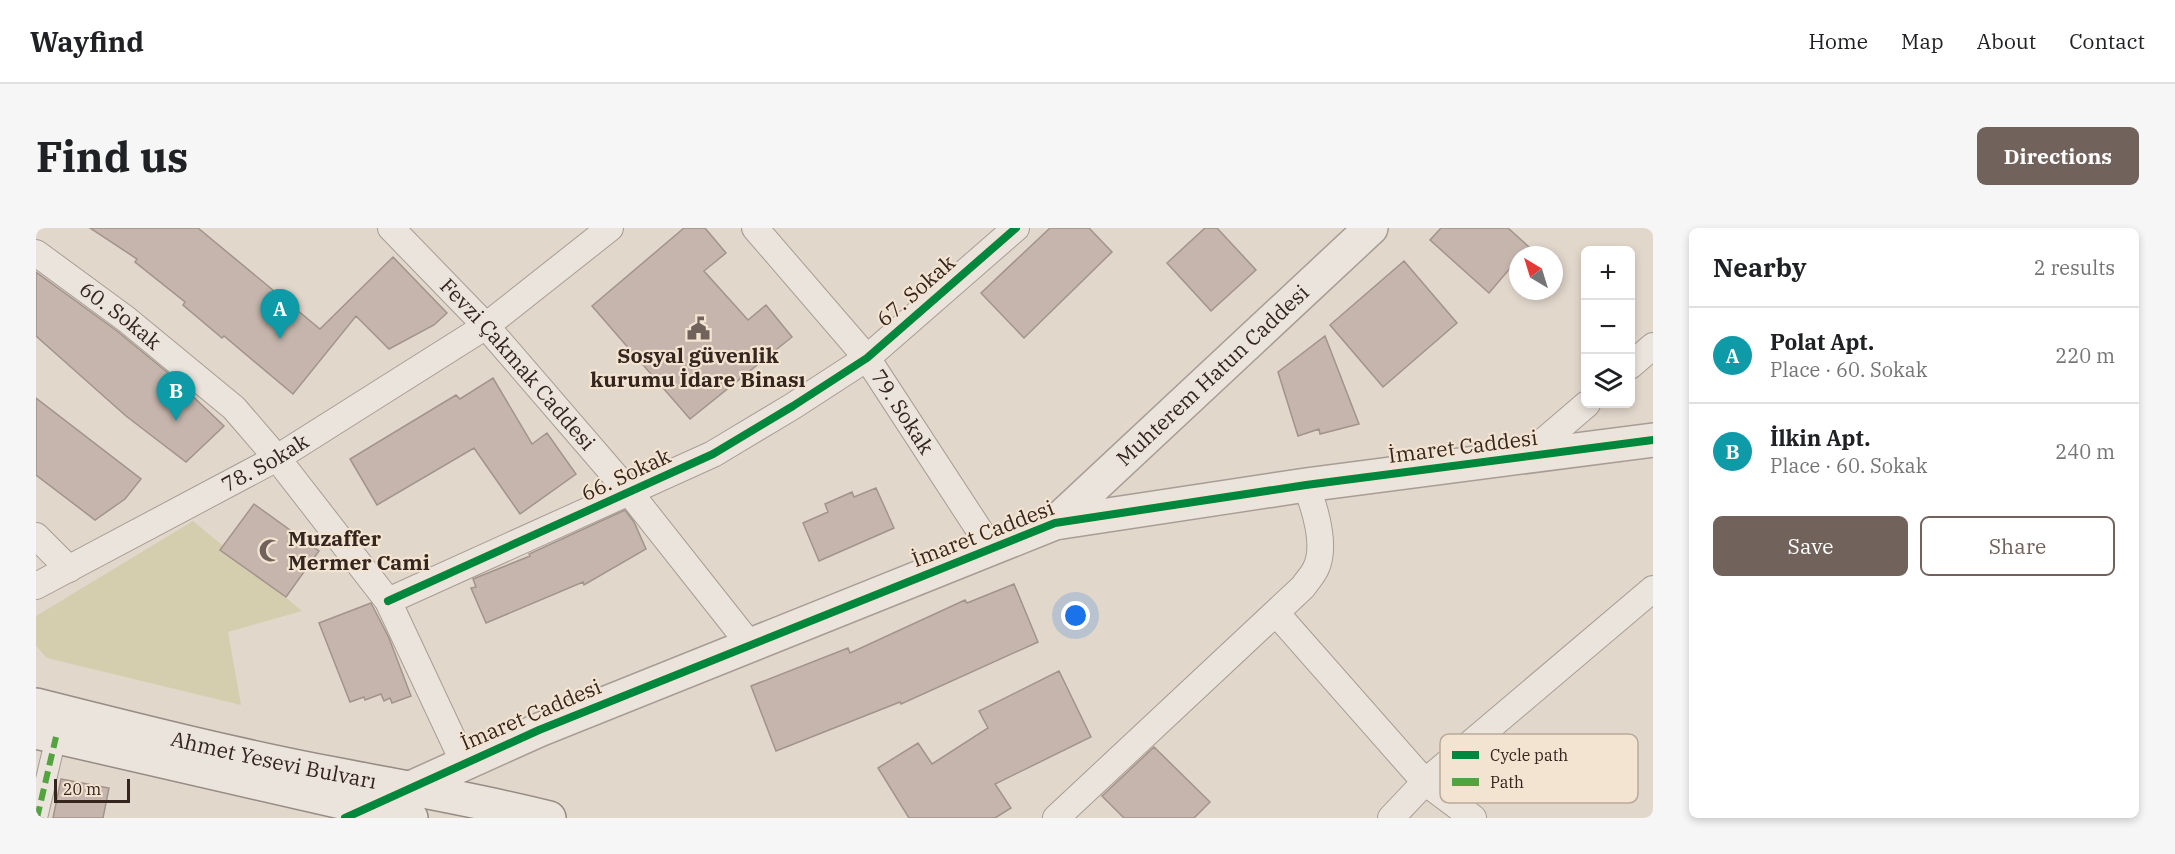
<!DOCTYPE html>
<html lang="en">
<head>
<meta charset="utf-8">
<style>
  body { margin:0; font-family:"IBM Plex Serif",serif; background:#f6f6f6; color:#202124 }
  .controls { position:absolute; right:18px; top:18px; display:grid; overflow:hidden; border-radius:9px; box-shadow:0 3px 9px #0003 }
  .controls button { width:54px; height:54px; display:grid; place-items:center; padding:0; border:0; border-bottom:2px solid #e0e0e0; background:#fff; color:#202124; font:30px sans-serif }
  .compass { position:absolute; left:1473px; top:18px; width:54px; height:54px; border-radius:50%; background:#fff; box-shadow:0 3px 9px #0003; rotate:322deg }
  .scale { position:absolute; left:18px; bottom:15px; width:76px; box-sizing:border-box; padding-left:6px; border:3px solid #34251e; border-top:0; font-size:16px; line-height:21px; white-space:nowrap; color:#34251e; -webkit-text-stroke:4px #f3e3d1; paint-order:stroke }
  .you { position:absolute; left:1040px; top:388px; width:21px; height:21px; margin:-15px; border:4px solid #fff; border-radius:50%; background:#1a73e8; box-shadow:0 0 0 9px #1a73e833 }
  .badge { display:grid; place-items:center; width:39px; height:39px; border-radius:50%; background:#71635b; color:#fff; font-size:20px; font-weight:700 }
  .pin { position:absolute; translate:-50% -50px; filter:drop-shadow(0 2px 3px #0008) }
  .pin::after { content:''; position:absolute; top:32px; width:21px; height:18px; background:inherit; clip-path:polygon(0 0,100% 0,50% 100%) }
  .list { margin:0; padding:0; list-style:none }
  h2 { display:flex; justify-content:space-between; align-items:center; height:78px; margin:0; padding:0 24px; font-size:26px }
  h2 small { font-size:20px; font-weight:400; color:#757577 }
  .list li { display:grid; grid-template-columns:39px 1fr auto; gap:18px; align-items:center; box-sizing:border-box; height:96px; padding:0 24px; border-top:2px solid #e0e0e0 }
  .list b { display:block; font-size:22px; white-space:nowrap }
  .list p { margin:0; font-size:20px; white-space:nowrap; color:#757577 }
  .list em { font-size:20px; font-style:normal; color:#757577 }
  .actions { display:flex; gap:12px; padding:18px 24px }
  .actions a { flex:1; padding:14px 0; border:2px solid #71635b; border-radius:9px; text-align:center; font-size:21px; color:#71635b }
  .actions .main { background:#71635b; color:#fff }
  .icon { flex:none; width:33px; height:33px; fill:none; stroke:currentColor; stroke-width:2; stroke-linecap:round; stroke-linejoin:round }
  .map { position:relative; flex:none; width:1617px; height:590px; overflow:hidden; border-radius:9px }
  header { display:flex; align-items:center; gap:36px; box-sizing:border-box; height:84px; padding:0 30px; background:#fff; border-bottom:2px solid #e0e0e0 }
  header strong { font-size:28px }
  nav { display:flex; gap:33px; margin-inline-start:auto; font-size:21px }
  .intro { display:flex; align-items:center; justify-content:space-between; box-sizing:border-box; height:144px; padding:0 36px }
  h1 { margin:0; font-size:42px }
  .button { padding:15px 27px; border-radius:9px; background:#71635b; color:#fff; font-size:21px; font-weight:700 }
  main { display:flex; gap:36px; padding:0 36px }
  aside { flex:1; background:#fff; border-radius:9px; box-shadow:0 3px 9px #0003 }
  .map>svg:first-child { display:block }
  .green { fill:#d4ceae }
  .building { fill:#c5b5ac; stroke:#a2938b; stroke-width:1.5 }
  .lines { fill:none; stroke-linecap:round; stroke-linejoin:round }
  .pedestrian-casing { stroke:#a79d94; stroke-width:22 }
  .minor-casing { stroke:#a79d94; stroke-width:28 }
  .tertiary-casing { stroke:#a79d94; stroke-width:36 }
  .secondary-casing { stroke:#968c85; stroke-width:36 }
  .pedestrian { stroke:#eae4dc; stroke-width:20 }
  .minor { stroke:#eae4dc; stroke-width:26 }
  .tertiary { stroke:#eae4dc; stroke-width:33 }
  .secondary { stroke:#eae4dc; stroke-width:33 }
  .quiet { stroke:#53a341; stroke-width:6; stroke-dasharray:12 6; stroke-linecap:butt }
  .cycleway-casing { stroke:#f3e3d1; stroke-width:11 }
  .cycleway { stroke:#00873e; stroke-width:8 }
  .labels { text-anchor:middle; stroke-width:4.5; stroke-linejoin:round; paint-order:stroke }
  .street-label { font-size:21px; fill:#34251e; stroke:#f3e3d1 }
  .poi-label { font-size:21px; font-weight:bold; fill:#34251e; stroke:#f3e3d1 }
  .key { fill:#f3e3d1; stroke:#baaa9b; stroke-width:1.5 }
  .key-label { font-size:16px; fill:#34251e }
</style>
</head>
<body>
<header>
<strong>Wayfind</strong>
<nav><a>Home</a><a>Map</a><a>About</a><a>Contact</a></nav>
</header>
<div class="intro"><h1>Find us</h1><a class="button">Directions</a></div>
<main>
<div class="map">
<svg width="1617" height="590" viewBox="0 0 1617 590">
  <rect width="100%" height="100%" fill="#e2d7cb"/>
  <path class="green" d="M157,293L266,383L192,404L205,477L11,430L0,418V388Z"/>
  <path class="building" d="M54,0H162L284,101L357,29L411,85L398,97L353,121L320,88L257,166L188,108L186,110L147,77L149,74L99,34L101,31Z
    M648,0H669L690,25L668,43L712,92L730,77L756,109L654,191L556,78Z
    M1014,0H1053L1076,24L988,110L945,65Z
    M1169,0H1181L1220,42L1175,83L1131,35Z
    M1405,0H1472L1493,19L1486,27H1482V31L1453,65L1394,12Z
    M1368,33L1421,95L1347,159L1294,97Z
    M0,44L81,103L132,145L188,198L150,234L90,188L0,108Z
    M1289,108L1323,196L1284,206L1283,201L1262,208L1242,144Z
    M457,150L496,216L511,205L540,246L484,286L438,220L341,277L314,231L420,167L424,171Z
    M0,170L105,251L89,271L59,292L0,247Z
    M840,260L858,300L783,333L767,295L792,284L789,276L816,264L818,269Z
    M218,276L283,323L250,369L184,322Z
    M589,282L598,294L610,321L548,357L547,354L450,395L435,360L440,359L437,351L494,328L493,326Z
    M978,356L1002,414L865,476L864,474L740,523L715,458L812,420L814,425L929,372L931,375Z
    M335,375L353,410L375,468L356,475L354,470L348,473L345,466L329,472L328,469L314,474L283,395Z
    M1023,443L1055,509L959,556L975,580L959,590H873L842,540L882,515L896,536L952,500L943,483Z
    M1118,519L1174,574L1158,590H1088L1066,568Z
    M25,551L73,560L67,590H17Z"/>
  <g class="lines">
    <defs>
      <path id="pedestrian" d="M1,590L20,509"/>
      <g id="minor">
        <path id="s1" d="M355,0L450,98L594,265L715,418"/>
        <path id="s2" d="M719,0L831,130L955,320"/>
        <path id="s3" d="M0,25L90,91L198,180L241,230L352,373L428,535"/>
        <path d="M1594,138L1617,118"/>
        <path d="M1489,229L1551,176"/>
        <path d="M0,308L33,341"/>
        <path id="s4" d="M0,358L241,230L450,98L574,0"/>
        <path d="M352,373L677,226L757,178L831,130L980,0"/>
        <path d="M1241,386L1389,554L1437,590"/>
        <path d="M1020,590L1267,359C1271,353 1277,347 1280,340C1291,317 1278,278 1270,257"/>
        <path d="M1355,590L1389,554L1617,361"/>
      </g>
      <g id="tertiary">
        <path id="s5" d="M1019,295L1335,0"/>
        <path d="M359,567L503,502L1019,295L1270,257L1617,212"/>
      </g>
      <g id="secondary">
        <path id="s6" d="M0,477C99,502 198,527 298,546C370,560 442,572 513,590"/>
        <path d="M0,504L375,590"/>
      </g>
    </defs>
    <use href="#pedestrian" class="pedestrian-casing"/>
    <use href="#minor" class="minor-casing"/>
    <use href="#tertiary" class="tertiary-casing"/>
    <use href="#secondary" class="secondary-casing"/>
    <use href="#pedestrian" class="pedestrian"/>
    <use href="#minor" class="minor"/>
    <use href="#tertiary" class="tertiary"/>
    <use href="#secondary" class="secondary"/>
    <path class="quiet" d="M1,590L20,509"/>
    <defs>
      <path id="cycleway" d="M352,373L677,226L757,178L831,130L980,0
        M309,590L503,502L1019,295L1270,257L1617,212"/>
    </defs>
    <use href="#cycleway" class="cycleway-casing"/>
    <use href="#cycleway" class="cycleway"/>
  </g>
  <defs>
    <symbol id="civic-bare" viewBox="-9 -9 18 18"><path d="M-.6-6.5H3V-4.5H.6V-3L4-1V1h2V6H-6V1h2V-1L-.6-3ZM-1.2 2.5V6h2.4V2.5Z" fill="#71635b" stroke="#f3e3d1" stroke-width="2.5" paint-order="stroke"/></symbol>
    <symbol id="mosque-bare" viewBox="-9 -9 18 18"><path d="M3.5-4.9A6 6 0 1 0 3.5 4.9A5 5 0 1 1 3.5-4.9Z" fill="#71635b" stroke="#f3e3d1" stroke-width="2.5" paint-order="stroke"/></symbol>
  </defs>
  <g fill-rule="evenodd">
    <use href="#civic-bare" x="646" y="84" width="33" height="33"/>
    <use href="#mosque-bare" x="218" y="306" width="33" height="33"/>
  </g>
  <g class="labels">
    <g class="street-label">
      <text transform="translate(880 63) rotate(-41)" y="7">67. Sokak</text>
      <text dy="7" stroke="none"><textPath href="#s3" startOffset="105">60. Sokak</textPath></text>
      <text dy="7" stroke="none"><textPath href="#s1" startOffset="186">Fevzi Çakmak Caddesi</textPath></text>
      <text dy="7" stroke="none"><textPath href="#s5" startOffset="216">Muhterem Hatun Caddesi</textPath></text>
      <text dy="7" stroke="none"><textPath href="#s2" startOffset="236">79. Sokak</textPath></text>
      <text transform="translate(1427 219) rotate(-7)" y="7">İmaret Caddesi</text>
      <text dy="7" stroke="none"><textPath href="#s4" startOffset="260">78. Sokak</textPath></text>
      <text transform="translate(590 247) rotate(-25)" y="7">66. Sokak</text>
      <text transform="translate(947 306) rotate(-21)" y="7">İmaret Caddesi</text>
      <text transform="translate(495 487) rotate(-23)" y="7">İmaret Caddesi</text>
      <text dy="7" stroke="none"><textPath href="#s6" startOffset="244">Ahmet Yesevi Bulvarı</textPath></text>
    </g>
    <g class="poi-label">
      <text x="662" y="135">Sosyal güvenlik<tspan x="662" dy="24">kurumu İdare Binası</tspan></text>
      <text x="252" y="318" text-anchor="start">Muzaffer<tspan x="252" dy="24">Mermer Cami</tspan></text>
    </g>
  </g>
  <rect x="1404" y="506" width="198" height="69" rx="9" class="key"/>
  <rect x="1416" y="523" width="27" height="8" fill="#00873e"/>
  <rect x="1416" y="550" width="27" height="8" fill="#53a341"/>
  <g class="key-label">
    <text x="1454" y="533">Cycle path</text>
    <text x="1454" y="560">Path</text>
  </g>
</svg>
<div class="controls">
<button>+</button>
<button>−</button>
<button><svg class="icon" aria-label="layers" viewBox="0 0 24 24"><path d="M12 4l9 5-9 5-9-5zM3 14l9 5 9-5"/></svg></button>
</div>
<svg class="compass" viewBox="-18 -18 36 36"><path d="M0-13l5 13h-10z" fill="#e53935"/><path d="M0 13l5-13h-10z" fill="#757577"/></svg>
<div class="scale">20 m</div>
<div class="you"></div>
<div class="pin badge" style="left:244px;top:111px;background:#0f9aa8">A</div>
<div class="pin badge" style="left:140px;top:193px;background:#0f9aa8">B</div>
</div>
<aside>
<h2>Nearby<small>2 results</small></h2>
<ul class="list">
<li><span class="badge" style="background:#0f9aa8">A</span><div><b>Polat Apt.</b><p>Place · 60. Sokak</p></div><em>220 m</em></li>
<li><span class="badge" style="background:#0f9aa8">B</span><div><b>İlkin Apt.</b><p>Place · 60. Sokak</p></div><em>240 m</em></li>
</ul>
<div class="actions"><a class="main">Save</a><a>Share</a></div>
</aside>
</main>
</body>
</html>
